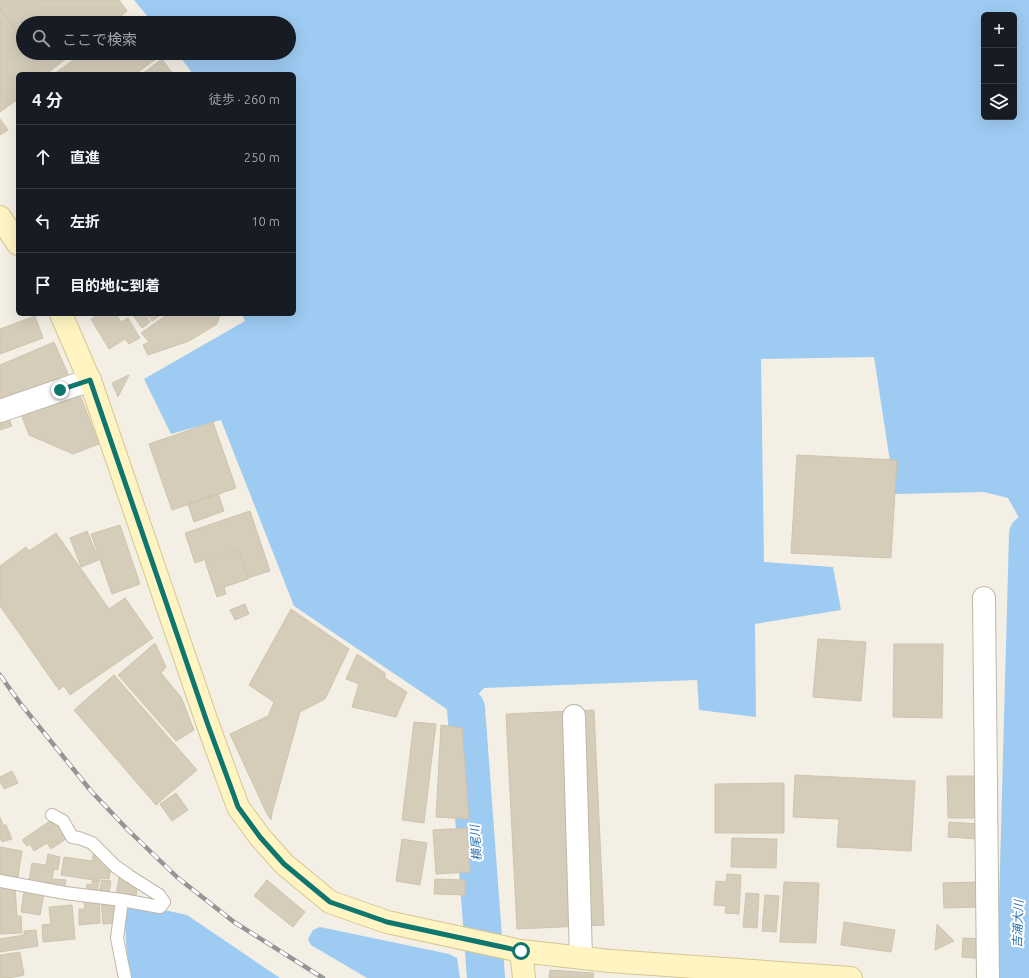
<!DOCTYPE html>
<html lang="ja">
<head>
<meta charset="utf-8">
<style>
  body { margin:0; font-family:Ubuntu,"Noto Sans JP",sans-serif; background:#242831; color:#f1f3f6 }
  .controls { position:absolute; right:12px; top:12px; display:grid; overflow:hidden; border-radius:6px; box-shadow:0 4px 16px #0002 }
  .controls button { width:36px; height:36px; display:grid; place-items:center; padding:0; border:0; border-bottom:1px solid #363941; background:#171b24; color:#f1f3f6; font:20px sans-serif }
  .stop { position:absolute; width:12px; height:12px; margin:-9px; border:3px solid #0f766e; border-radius:50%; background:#fff }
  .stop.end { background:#0f766e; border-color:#fff; box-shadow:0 1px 4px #0008 }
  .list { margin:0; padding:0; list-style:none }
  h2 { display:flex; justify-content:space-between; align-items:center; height:52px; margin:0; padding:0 16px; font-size:17px }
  h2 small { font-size:13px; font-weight:400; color:#9ea1a6 }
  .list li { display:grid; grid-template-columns:26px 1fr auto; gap:12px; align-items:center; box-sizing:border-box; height:64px; padding:0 16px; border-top:1px solid #363941 }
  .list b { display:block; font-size:15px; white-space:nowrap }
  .list em { font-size:13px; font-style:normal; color:#9ea1a6 }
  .icon { flex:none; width:22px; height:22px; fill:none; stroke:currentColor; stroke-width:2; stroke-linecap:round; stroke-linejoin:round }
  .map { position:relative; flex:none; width:1029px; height:978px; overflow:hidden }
  .search { position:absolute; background:#171b24; box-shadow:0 4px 16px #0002; left:16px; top:16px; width:280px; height:44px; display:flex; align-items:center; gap:10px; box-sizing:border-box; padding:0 14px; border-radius:22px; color:#9ea1a6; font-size:15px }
  .panel { position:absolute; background:#171b24; box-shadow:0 4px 16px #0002; left:16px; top:72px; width:280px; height:244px; border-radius:6px }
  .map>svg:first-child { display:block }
  .water { fill:#9ecbf2; fill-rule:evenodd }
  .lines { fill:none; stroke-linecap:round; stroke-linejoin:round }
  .river { stroke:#9ecbf2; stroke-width:38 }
  .building { fill:#d5ccba; stroke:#d0c4ad }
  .lane-casing { stroke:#bfb8a7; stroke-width:14 }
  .street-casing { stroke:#bfb8a7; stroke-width:24 }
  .secondary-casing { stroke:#d5c792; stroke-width:24 }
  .lane { stroke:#fff; stroke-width:12 }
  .street { stroke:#fff; stroke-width:22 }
  .secondary { stroke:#fff4c2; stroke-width:22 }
  .rail-casing { stroke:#959595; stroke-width:4.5 }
  .rail { stroke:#fff; stroke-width:3; stroke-dasharray:9; stroke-linecap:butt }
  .route { stroke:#0f766e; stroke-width:5 }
  .labels { text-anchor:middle; stroke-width:4; stroke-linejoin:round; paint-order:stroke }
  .water-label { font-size:12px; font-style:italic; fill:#2a72b5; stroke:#fff }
</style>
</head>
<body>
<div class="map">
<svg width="1029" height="978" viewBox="0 0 1029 978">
  <rect width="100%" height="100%" fill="#f3efe5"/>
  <path class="water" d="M134,0H1029V533L1028,534L1008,498L984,492L895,494L874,357L761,359L764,562L833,567L841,610L755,624L756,717L699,710L697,680L484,688L466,708L448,710L294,606L221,420L171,434L144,379L245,321L242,314H294V74H193L177,53H289V23H153ZM984,15H1014V117H984Z
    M126,906L169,911L187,915L280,978H130L127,956L124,910Z
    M320,927L449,954L457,958L460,978H367L311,945L308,939L313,930Z"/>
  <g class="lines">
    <path class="river" d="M466,708L486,978
      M1016,978L1028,534"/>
  </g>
  <path class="building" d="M0,0H119L127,11L112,23H23V39L0,9Z
    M0,8L23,39V53H33L49,74H18V99L0,112Z
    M34,53H73L49,72Z
    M83,53H156L159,57L135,74H54Z
    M162,59L173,74H142Z
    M0,119L8,130L0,135Z
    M95,314H116L121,322L128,318L140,338L129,344L125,339L109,349L91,319L96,316Z
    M134,314H145L150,322L142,328L133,315Z
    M147,314H162L152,321Z
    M168,314H220L217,324L189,341L148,355L143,345L149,342L141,333Z
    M35,316L43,338L0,354V329Z
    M54,342L68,374L0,402V365Z
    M129,375L118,397L112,383Z
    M77,387L99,444L73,454L29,435L19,409Z
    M7,414L12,426L0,430V416Z
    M213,422L236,488L172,510L149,444Z
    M797,455L897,460L891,558L791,553Z
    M218,493L224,511L194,522L188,504Z
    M250,511L270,571L248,578L238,548L195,563L185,533Z
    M120,525L140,584L112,594L91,534Z
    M87,531L99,560L81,567L70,538Z
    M56,533L109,609L125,598L153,638L70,695L64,686L59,690L0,606V566L26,547L29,551Z
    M238,549L248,579L224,587L226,594L217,597L205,561Z
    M245,604L249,614L235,620L230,610Z
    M291,609L349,649L325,699L300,712L272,813L271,820L267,814L230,734L268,716L274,702L249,685Z
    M818,639L866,642L861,701L813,697Z
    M155,643L166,667L161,673L181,697L194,730L176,741L118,675Z
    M894,644H943L942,718L893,717Z
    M357,654L385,673V678L407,692L396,717L352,707L359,684L346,679Z
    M114,675L197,770L156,805L74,710Z
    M594,710L604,925L517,929L506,714Z
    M414,722L436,724L424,823L402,820Z
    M441,725L462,728L469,819L436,817Z
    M12,771L18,783L4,789L0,781V777Z
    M795,775L915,781L911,851L837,847L839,819L793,817Z
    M947,776H978L979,818H948Z
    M784,783V833H715V784Z
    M176,793L188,810L172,821L160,804Z
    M0,817L3,825H6L12,839L2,842L0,838Z
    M53,819L66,839L51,849L47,843L34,851L30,844L27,846L22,840Z
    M949,822L979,824L978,839L948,837Z
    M467,828L470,872L436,874L433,830Z
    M732,838L777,839L776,868L731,867Z
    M402,839L427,843L420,885L396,881Z
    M0,847L22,851L18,877L0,874Z
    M48,854L60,857L58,870L54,869L51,884L29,880L32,863L46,865Z
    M93,855L103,857L101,865L111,867L109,879L100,878V881L61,875L64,857L92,861Z
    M727,874L741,875L739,914L725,913L726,906L714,905L716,881L726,882Z
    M119,877L130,879L129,886L137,887L136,898L116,896Z
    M53,879L66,880L65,889L52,888Z
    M435,879L465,880V895L434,894Z
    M102,880L111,881L109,894L99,892Z
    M267,880L305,912L293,927L254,896Z
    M92,881H99L97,893L86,892L87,884L92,885Z
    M784,882L819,883L816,943L780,942Z
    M977,882L978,907L944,908L943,883Z
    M15,887L17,916H21L22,933L0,934V888Z
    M24,891L44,894L40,915L21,912Z
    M746,893L759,894L757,928L743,927Z
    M765,895L779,896L776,932L762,931Z
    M99,900L100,923L79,925V909H85L84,902Z
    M121,901L122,923L103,924L101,902Z
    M72,905L75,939L43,942L42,925L51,924L49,907Z
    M844,922L895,930L891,952L841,945Z
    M937,924L954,941L935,950Z
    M36,930L38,946L0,952V939L24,935V931Z
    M963,938L984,939L983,959L962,957Z
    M20,952L24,975L9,978H0V955Z
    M550,970L594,973L593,978H549Z"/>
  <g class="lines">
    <defs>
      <path id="lane" d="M52,815L63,821L72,837L79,838L92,843L115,866L129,876L159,895L164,902L160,907L122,900L117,938L125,978
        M0,881L65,893L122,900"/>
      <path id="street" d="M0,411L90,380
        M984,598L988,978
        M574,716L581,957"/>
      <path id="secondary" d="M0,217L18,244
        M61,314L92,386L208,725L238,807L260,837L284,864L330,902L387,922L521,951L610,961L851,978
        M521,951L524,978"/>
    </defs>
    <use href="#lane" class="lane-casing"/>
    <use href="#street" class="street-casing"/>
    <use href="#secondary" class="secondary-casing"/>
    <use href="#lane" class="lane"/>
    <use href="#street" class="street"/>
    <use href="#secondary" class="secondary"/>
    <defs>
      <path id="rail" d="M0,675L20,703L91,791L128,830L178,878L234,922L323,978"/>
    </defs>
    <use href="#rail" class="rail-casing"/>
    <use href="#rail" class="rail"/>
  </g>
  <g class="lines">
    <path class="route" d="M60,390L90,380L208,725L233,793L238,807L260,837L284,864L330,902L387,922L521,951"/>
  </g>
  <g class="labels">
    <g class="water-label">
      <text transform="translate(476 843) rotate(-94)" y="4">横尾川</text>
      <text transform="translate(1018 924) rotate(-88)" y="4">吉浦大川</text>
    </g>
  </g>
</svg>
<div class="controls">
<button>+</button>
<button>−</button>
<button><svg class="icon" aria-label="layers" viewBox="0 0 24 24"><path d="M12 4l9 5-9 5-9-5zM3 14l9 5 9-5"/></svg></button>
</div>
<div class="stop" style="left:521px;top:951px"></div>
<div class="stop end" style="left:60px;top:390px"></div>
<div class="search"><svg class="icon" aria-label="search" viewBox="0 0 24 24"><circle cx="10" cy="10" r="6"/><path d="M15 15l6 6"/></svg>ここで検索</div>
<section class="panel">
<h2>4 分<small>徒歩 · 260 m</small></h2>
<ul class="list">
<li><svg class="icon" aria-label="ahead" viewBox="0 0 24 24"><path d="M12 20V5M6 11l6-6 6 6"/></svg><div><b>直進</b></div><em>250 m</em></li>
<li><svg class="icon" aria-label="left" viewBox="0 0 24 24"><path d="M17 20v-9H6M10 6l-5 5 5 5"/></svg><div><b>左折</b></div><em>10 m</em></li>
<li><svg class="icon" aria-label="arrive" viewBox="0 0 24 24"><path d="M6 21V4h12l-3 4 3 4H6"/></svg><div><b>目的地に到着</b></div></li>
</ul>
</section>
</div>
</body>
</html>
